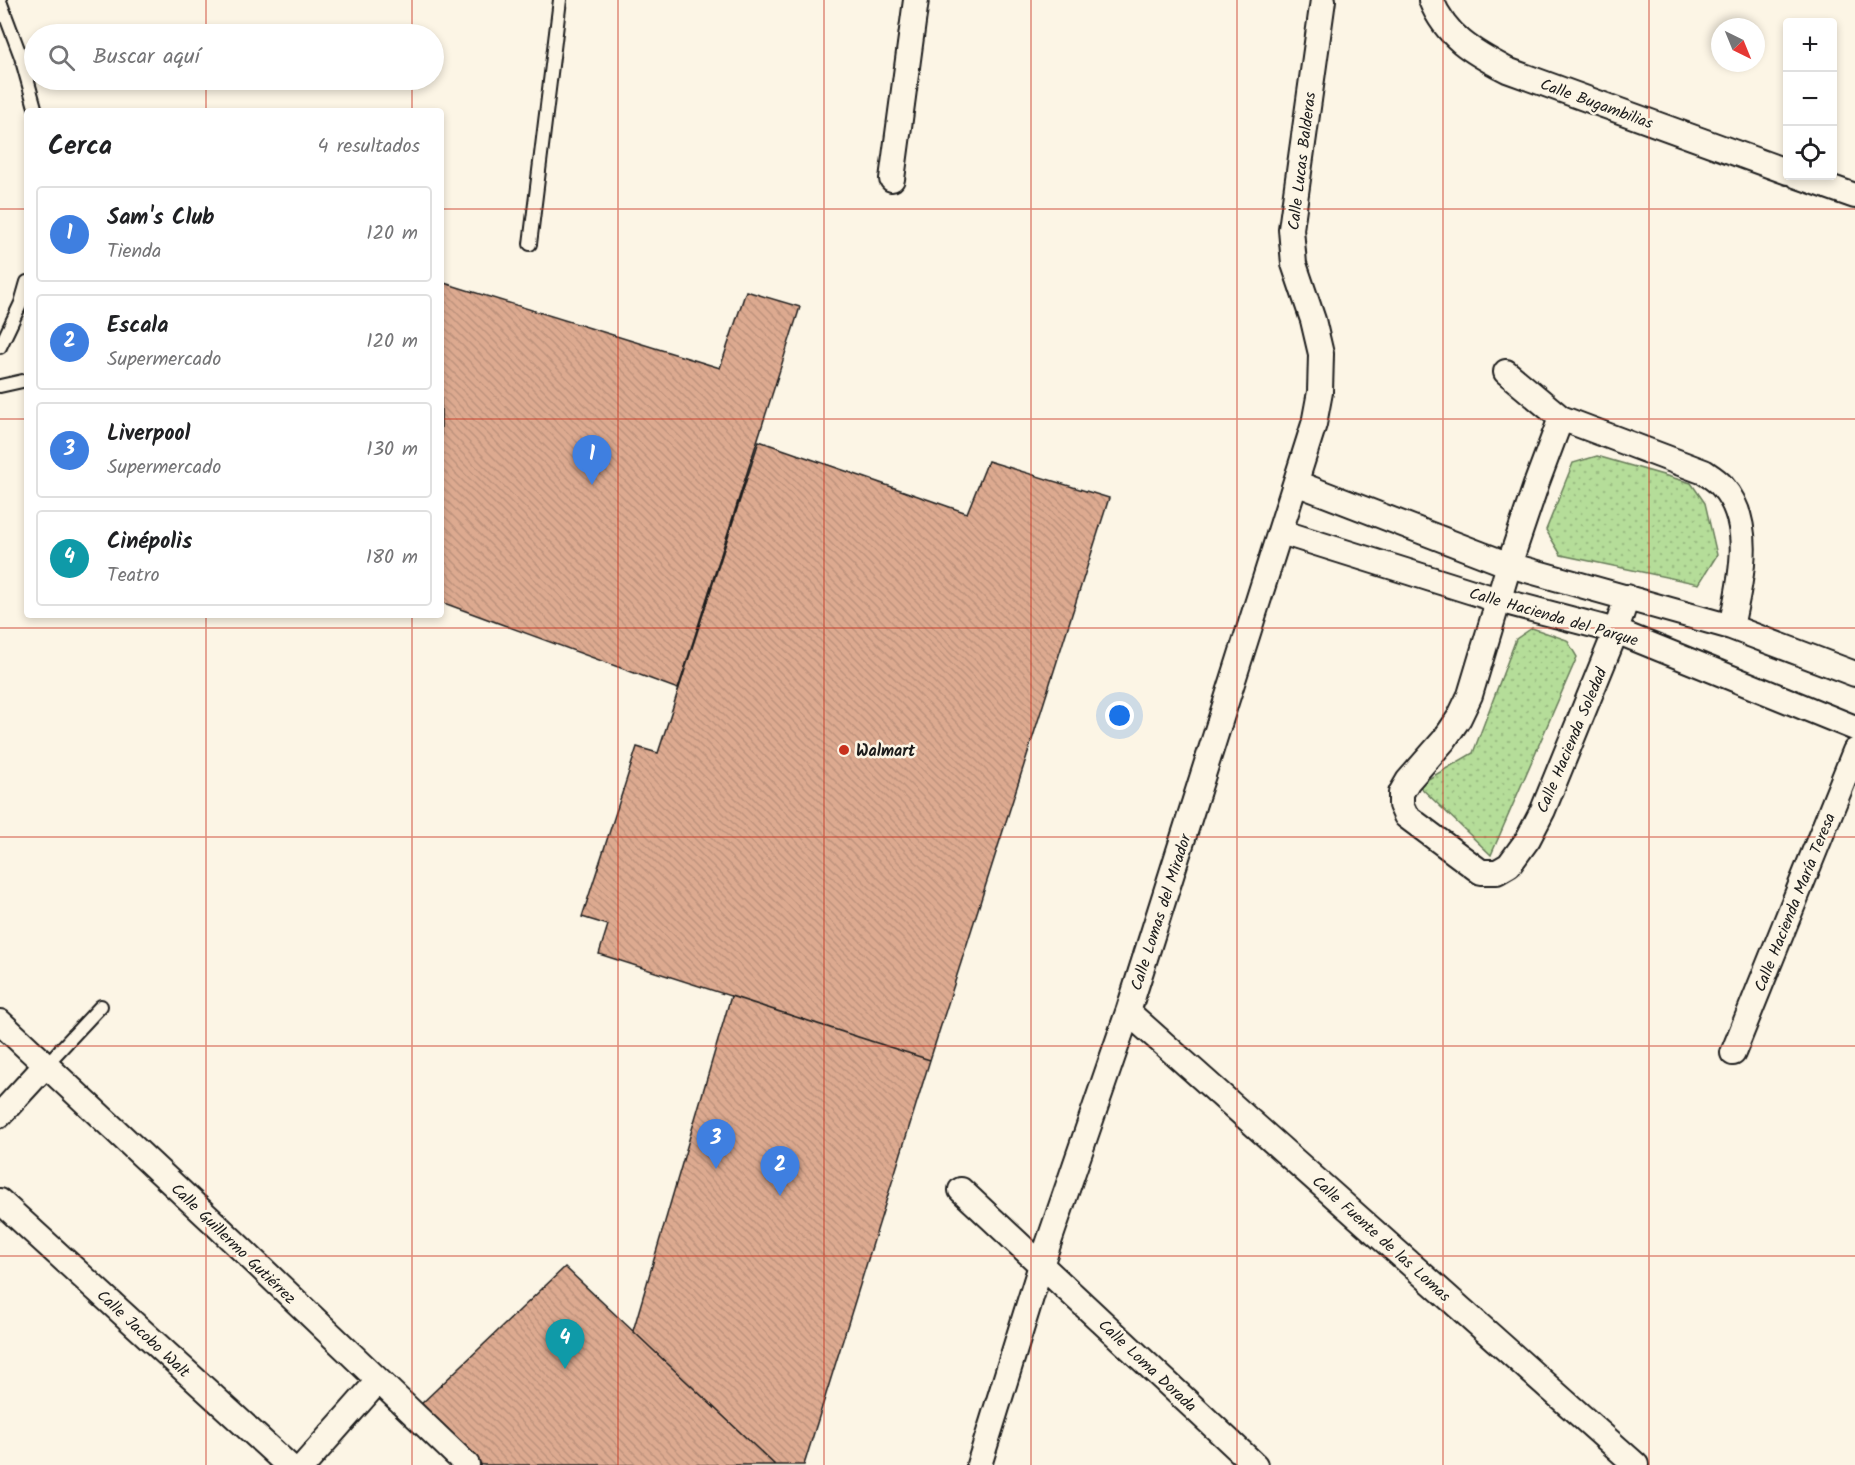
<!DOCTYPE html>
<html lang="es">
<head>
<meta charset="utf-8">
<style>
  body { margin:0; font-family:Kalam,sans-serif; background:#f2f2f2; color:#202124 }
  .controls { position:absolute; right:18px; top:18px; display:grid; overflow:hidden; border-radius:6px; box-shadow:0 3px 9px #0003 }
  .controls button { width:54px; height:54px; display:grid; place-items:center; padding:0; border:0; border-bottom:2px solid #e0e0e0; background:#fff; color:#202124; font:30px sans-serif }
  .compass { position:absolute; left:1711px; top:18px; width:54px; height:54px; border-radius:50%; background:#fff; box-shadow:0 3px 9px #0003; rotate:137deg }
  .you { position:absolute; left:1120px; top:716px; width:21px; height:21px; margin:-15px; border:4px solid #fff; border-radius:50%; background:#1a73e8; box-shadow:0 0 0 9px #1a73e833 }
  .badge { display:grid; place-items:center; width:39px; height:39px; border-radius:50%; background:#c8321e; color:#fff; font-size:20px; font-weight:700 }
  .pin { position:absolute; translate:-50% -50px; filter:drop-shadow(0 2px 3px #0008) }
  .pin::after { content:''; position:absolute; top:32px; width:21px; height:18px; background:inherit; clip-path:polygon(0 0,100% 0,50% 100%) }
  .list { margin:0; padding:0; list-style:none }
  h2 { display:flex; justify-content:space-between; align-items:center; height:78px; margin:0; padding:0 24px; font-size:26px }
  h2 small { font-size:20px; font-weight:400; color:#757577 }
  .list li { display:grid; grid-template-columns:39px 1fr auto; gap:18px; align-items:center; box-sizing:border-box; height:96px; margin:0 12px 12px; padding:0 12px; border:2px solid #e0e0e0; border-radius:6px }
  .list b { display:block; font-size:22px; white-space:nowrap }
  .list p { margin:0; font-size:20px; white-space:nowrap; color:#757577 }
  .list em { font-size:20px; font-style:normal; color:#757577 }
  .icon { flex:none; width:33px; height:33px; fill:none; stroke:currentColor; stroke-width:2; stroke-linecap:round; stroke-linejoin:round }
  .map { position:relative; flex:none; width:1855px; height:1465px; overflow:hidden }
  .search { position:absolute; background:#fff; box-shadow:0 3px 9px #0003; left:24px; top:24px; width:420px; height:66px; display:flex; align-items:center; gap:15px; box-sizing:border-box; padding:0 21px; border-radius:33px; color:#757577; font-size:22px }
  .panel { position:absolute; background:#fff; box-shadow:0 3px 9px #0003; left:24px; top:108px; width:420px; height:510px; border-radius:6px }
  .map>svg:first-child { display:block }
  .park { fill:url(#park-dots); stroke:#687c5a; stroke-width:1.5 }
  .building { fill:url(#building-back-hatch); stroke:#1c1c1c; stroke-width:1.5 }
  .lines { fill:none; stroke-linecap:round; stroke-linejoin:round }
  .service-casing { stroke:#1c1c1c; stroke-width:16 }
  .minor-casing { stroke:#1c1c1c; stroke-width:28 }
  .service { stroke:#fcf5e5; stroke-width:12 }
  .minor { stroke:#fcf5e5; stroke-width:24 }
  .grid { fill:none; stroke:#c8321e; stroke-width:1.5; stroke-opacity:0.55 }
  .poi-dot { fill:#c8321e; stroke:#fcf5e5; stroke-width:2 }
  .labels { text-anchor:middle; stroke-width:5; stroke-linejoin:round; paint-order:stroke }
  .street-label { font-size:16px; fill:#1c1c1c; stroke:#fcf5e5 }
  .poi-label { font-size:16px; font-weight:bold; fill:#1c1c1c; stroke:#fcf5e5; text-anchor:start }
</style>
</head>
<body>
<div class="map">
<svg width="1855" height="1465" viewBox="0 0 1855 1465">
  <defs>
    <pattern id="park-dots" width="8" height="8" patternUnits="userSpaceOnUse" patternTransform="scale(1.5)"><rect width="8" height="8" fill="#b5dd99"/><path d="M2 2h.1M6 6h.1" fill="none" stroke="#9bbd83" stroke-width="1.8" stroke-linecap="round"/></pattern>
    <pattern id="building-back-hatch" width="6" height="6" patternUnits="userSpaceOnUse" patternTransform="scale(1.5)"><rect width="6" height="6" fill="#ddaa90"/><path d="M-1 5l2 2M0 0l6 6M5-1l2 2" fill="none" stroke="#bd927c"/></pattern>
  </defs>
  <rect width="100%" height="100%" fill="#fcf5e5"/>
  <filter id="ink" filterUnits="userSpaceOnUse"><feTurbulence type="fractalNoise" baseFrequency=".0167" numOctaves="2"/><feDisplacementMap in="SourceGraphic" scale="12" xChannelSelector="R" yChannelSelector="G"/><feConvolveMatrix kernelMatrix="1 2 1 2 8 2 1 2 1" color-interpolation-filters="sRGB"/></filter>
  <g filter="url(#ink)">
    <path class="park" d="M1597,456L1691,483L1705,503L1717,555L1699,584L1561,555L1546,530L1573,463Z
      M1532,628L1567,640L1577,657L1491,855L1418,785L1473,753L1516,639Z"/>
    <path class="building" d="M441,282L720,368L746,291L800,307L678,689L441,602Z
      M759,441L967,513L988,461L1109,498L930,1060L599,954L608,925L582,917L637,747L658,753Z
      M731,996L930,1060L804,1465H775L633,1331Z
      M565,1267L775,1465H482L419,1406Z"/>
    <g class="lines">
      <defs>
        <path id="service" d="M0,1L21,57L36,111
          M530,244L560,0
          M0,347L21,303L27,282
          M0,386L27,380
          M45,1066L101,1006"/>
        <path id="minor" d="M1431,0C1446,37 1473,52 1507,70L1788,172
          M1798,176L1855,196
          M892,179L916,0
          M1506,372L1561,418L1704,472C1710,476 1717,480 1722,486C1756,524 1740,583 1731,627
          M1561,418L1537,482L1509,565L1470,695L1459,718L1444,740L1408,781L1401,793V805L1406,816L1481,872H1497L1509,865L1528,839L1543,810L1616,631L1627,597
          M1296,483L1509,565L1731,627L1855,674
          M1281,532L1498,600L1616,631L1855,728
          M1128,1012L1636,1465
          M0,1022L209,1218L467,1465
          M1733,1053L1855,751
          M0,1115L45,1066
          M961,1190L1255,1465
          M0,1201L288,1465
          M304,1465L378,1381
          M979,1465L1041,1265L1128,1012L1314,424L1320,392L1321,354L1313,320L1294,264L1291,229L1323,0"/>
      </defs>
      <use href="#service" class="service-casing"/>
      <use href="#minor" class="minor-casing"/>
      <use href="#service" class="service"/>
      <use href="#minor" class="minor"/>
    </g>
  </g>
  <path class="grid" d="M206,0V34M412,0V34M618,0V1465M824,0V1465M1031,0V1465M1237,0V1465M1443,0V1465M1649,0V1465M206,80V111M412,80V111M0,209H27M441,209H1855M0,419H27M441,419H1855M206,615V1465M412,615V1465M0,628H1855M0,837H1855M0,1046H1855M0,1256H1855"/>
  <circle class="poi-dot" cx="844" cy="750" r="6"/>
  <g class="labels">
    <g class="street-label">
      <text transform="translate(1597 103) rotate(20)" y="6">Calle Bugambilias</text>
      <text transform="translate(1301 161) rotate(-83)" y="6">Calle Lucas Balderas</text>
      <text transform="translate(1554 616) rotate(16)" y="6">Calle Hacienda del Parque</text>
      <text transform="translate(1571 740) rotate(-67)" y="6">Calle Hacienda Soledad</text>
      <text transform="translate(1794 902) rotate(-68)" y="6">Calle Hacienda María Teresa</text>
      <text transform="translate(1160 912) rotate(-72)" y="6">Calle Lomas del Mirador</text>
      <text transform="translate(1382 1238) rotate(42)" y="6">Calle Fuente de las Lomas</text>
      <text transform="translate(234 1243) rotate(44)" y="6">Calle Guillermo Gutiérrez</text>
      <text transform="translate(144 1333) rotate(43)" y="6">Calle Jacobo Walt</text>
      <text transform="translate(1148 1365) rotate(43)" y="6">Calle Loma Dorada</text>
    </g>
    <g class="poi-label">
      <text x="856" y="756">Walmart</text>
    </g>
  </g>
</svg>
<div class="controls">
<button>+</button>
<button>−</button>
<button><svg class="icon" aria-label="locate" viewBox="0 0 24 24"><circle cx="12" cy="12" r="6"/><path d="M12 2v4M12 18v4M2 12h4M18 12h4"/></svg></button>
</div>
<svg class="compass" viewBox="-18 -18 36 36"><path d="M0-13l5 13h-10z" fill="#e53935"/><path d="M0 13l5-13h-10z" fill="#757577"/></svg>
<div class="you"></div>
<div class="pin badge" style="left:592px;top:485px;background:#3f7fe0">1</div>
<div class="pin badge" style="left:780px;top:1196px;background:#3f7fe0">2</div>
<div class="pin badge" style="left:716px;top:1169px;background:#3f7fe0">3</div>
<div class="pin badge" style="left:565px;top:1369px;background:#0f9aa8">4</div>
<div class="search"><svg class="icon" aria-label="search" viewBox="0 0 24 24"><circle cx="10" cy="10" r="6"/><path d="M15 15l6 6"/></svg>Buscar aquí</div>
<section class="panel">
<h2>Cerca<small>4 resultados</small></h2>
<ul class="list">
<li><span class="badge" style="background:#3f7fe0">1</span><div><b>Sam's Club</b><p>Tienda</p></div><em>120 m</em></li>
<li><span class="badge" style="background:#3f7fe0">2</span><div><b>Escala</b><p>Supermercado</p></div><em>120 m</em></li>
<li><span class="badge" style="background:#3f7fe0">3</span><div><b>Liverpool</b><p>Supermercado</p></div><em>130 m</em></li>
<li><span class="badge" style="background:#0f9aa8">4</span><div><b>Cinépolis</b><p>Teatro</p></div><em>180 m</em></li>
</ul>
</section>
</div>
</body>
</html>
